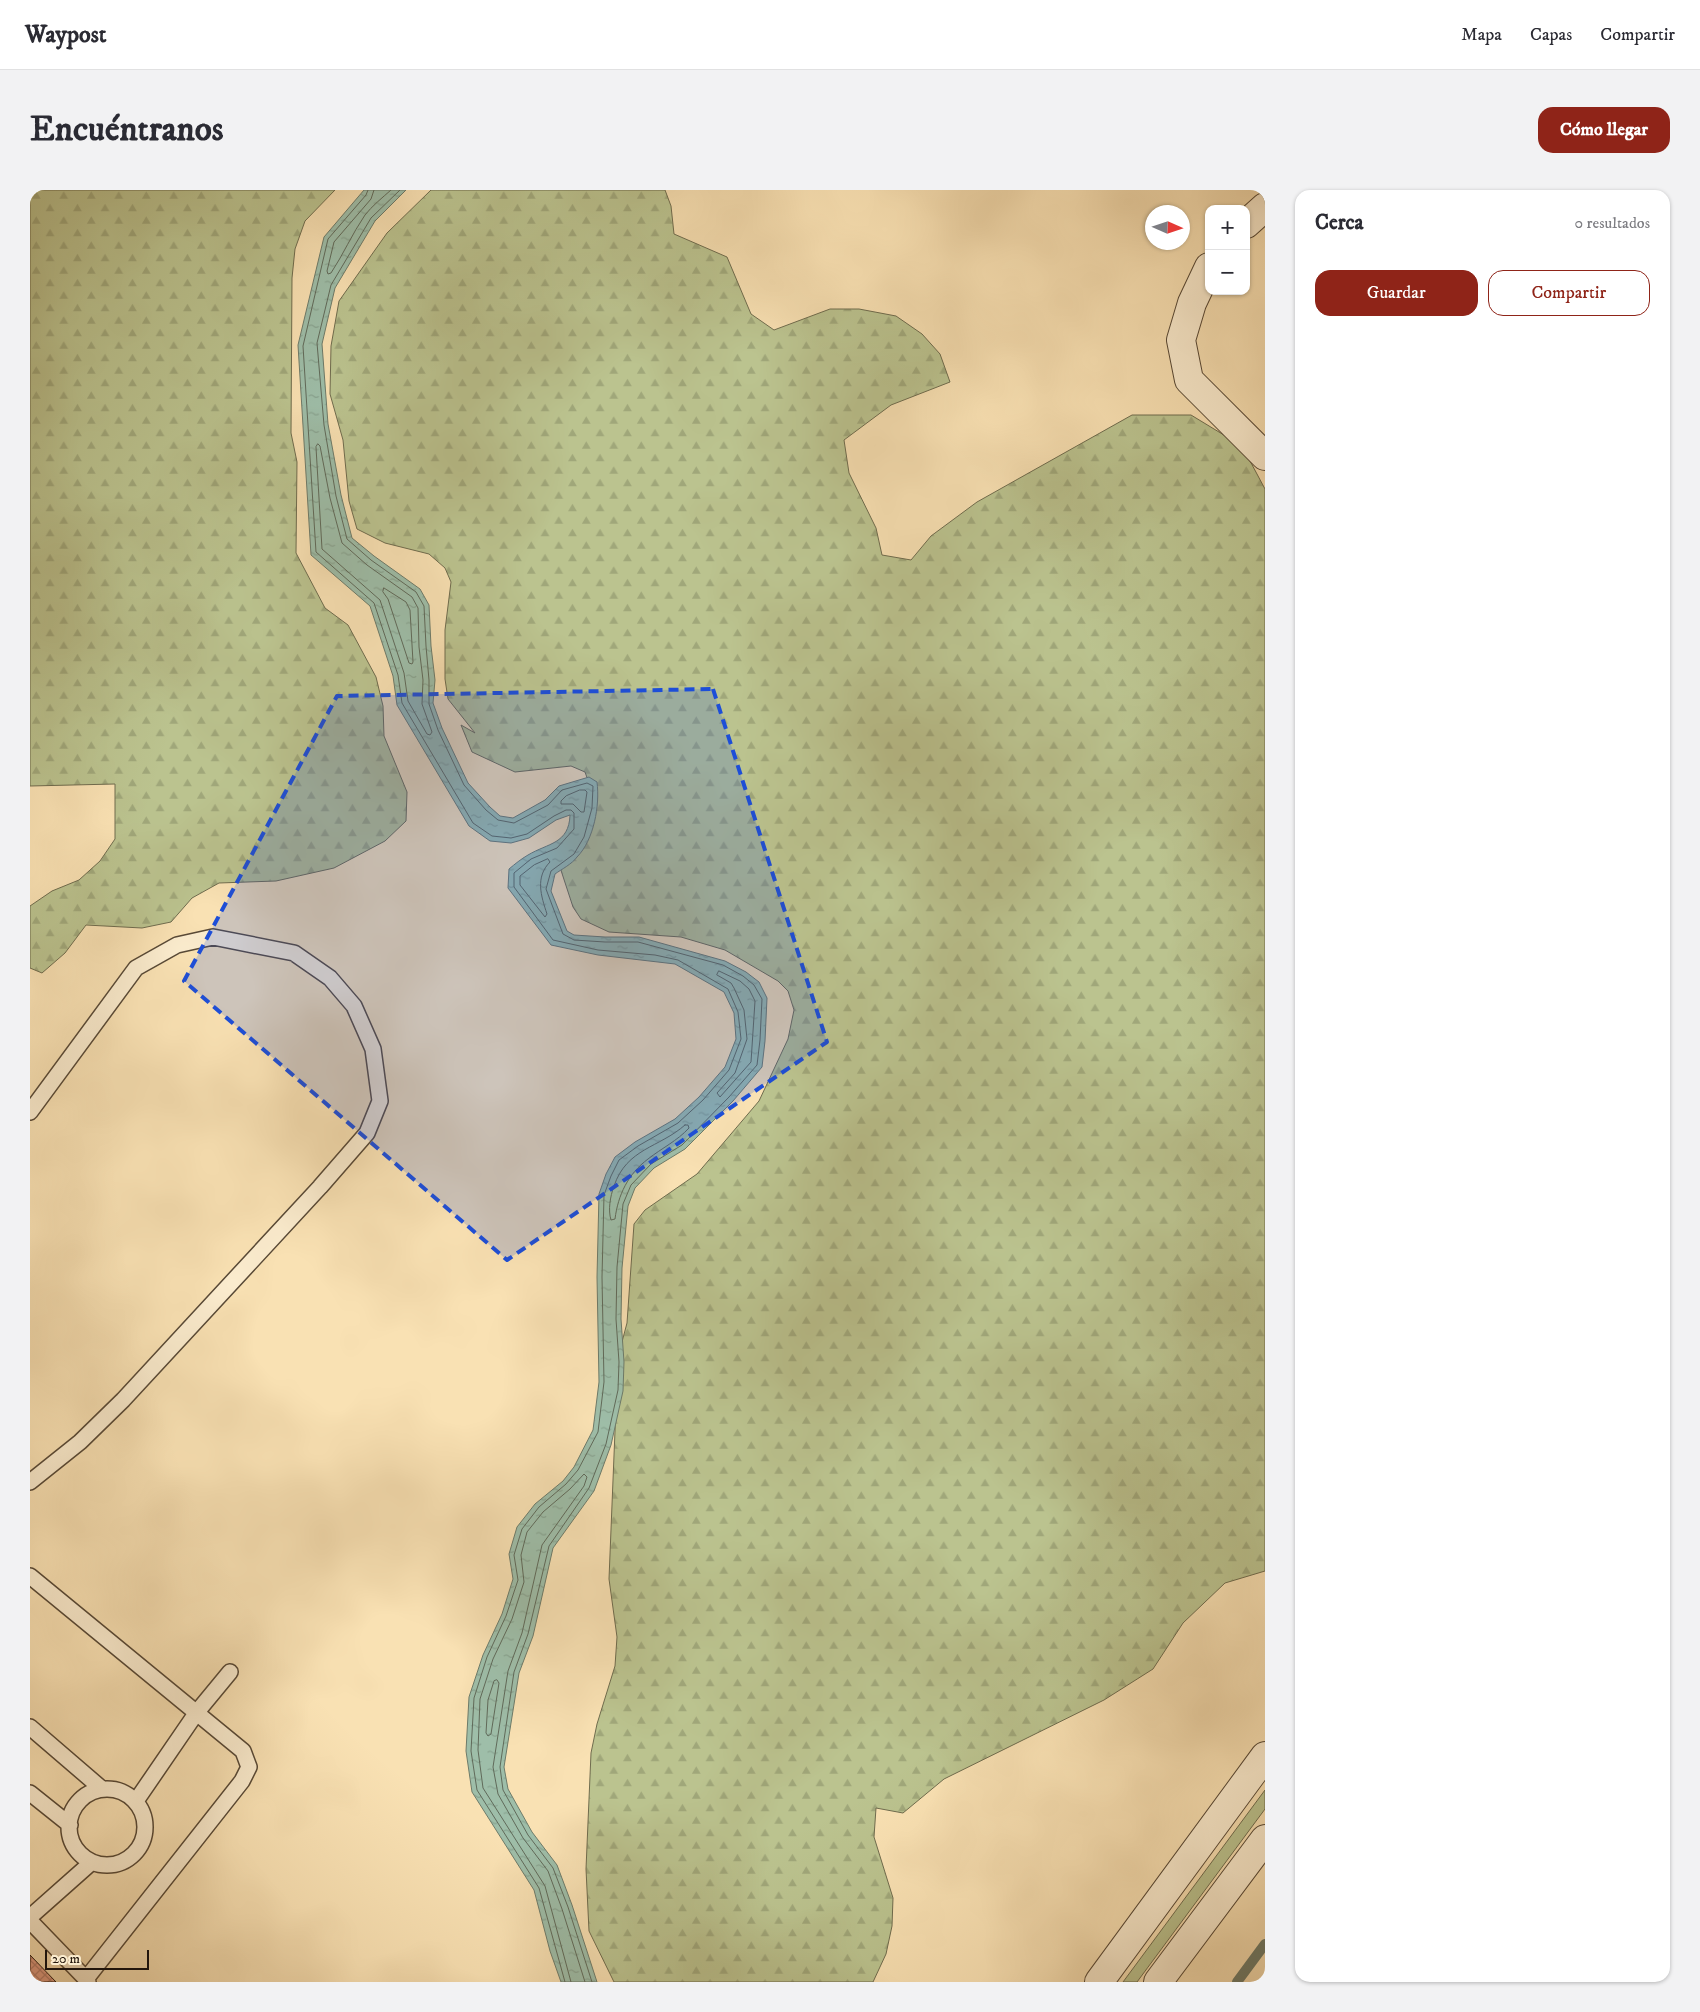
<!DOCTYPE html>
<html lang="es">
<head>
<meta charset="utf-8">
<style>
  body { margin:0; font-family:"IM FELL DW Pica",serif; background:#f2f2f3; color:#2b2b33 }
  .controls { position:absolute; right:15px; top:15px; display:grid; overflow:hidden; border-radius:10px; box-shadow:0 1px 4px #0004 }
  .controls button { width:45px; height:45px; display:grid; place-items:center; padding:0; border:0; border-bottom:1px solid #e1e1e2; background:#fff; color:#2b2b33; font:25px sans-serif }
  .compass { position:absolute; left:1115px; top:15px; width:45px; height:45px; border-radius:50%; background:#fff; box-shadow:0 1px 4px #0004; rotate:93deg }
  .scale { position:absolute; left:15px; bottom:12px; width:104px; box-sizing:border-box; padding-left:5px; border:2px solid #23160c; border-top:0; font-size:14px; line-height:18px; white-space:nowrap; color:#23160c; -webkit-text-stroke:4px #fbecce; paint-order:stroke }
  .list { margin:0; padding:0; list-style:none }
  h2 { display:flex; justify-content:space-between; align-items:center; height:65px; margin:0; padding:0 20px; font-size:21px }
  h2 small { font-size:16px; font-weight:400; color:#7c7c81 }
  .actions { display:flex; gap:10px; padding:15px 20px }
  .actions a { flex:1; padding:11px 0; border:1px solid #8f2418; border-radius:15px; text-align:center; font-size:18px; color:#8f2418 }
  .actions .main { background:#8f2418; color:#fff }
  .map { position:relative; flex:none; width:1235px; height:1792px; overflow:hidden; border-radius:15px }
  header { display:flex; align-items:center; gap:30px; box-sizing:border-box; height:70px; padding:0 25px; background:#fff; border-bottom:1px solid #e1e1e2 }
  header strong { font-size:24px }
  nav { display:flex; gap:28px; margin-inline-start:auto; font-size:18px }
  .intro { display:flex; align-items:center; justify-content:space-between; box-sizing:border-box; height:120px; padding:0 30px }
  h1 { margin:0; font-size:35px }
  .button { padding:12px 22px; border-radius:15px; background:#8f2418; color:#fff; font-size:18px; font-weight:700 }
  main { display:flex; gap:30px; padding:0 30px }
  aside { flex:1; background:#fff; border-radius:15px; box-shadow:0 1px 4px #0004 }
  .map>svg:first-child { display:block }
  .green { fill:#bbc38f; stroke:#6f6c4e }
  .forest { fill:url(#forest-firs); stroke:#6f6c4e }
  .water { fill:url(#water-ripples); stroke:#6d7b6a }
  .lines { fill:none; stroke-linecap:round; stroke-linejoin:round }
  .shore { stroke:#606a5a; stroke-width:1 }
  .stream { stroke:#6d7b6a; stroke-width:10 }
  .building { fill:url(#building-cross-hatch); stroke:#23160c }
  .service-casing { stroke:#584936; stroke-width:18 }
  .tertiary-casing { stroke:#584936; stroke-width:30 }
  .service { stroke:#fbecce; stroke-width:15 }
  .tertiary { stroke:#fbecce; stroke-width:28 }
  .marked { fill:#1d4ed8; fill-opacity:0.2; stroke:#1d4ed8; stroke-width:4; stroke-dasharray:10 6; stroke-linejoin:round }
</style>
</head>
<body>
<header>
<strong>Waypost</strong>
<nav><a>Mapa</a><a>Capas</a><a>Compartir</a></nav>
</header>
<div class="intro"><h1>Encuéntranos</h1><a class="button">Cómo llegar</a></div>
<main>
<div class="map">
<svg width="1235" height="1792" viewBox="0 0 1235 1792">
  <defs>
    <pattern id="forest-firs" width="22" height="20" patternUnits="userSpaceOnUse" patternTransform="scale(1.25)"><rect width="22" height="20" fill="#bbc38f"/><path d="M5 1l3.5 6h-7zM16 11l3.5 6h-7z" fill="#a0a77a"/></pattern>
    <pattern id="water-ripples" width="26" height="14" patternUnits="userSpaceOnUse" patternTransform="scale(1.25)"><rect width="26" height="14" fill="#9ebea9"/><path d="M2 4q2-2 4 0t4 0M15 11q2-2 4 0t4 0" fill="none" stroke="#88a390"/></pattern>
    <pattern id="building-cross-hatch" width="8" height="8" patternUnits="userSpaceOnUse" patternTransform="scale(1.25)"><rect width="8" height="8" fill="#e19b82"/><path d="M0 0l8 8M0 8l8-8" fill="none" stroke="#b67d69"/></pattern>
  </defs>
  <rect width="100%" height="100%" fill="#f9e1b3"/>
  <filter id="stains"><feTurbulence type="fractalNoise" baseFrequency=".004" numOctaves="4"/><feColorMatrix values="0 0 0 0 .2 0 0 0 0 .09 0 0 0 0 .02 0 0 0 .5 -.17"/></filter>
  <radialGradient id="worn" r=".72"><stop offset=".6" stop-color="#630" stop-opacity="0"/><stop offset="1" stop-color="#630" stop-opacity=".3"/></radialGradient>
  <path class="green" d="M1235,1600V1619L1107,1792H1093Z"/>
  <path class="forest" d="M0,0H305L275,31L265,59L262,88L261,243L267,272L266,363L295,418L318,435L346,487L353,516L354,546L377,602L376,631L355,651L304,678L246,691L189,693L162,708L141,732L112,738L56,735L35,763L12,783L0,778V716L22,701L49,690L70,671L85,649V594L0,596Z
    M401,0H635L641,16L644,44L697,67L721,124L744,140L800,119H829L866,126L892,144L910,164L920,192L861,215L814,250L819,283L846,338L852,365L881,370L901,346L947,312L1102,225H1161L1212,256L1235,299V1381L1195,1393L1153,1433L1123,1479L1074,1510L914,1589L873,1623L846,1618L844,1647L863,1708L862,1736L856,1764L843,1792H584L559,1741L556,1679L561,1563L567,1534L585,1476L587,1447L579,1389L588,1167L597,1133L604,1034L615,1020L667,984L729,911L758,849L764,820L758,801L748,791L695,760L651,747L579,742L551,729L543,717L525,662L546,637L560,596L555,582L541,576L485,582L442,562L431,535L445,543L418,509L415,489V440L421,392L415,378L399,364L355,353L327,339L319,311L313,250L300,204L301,156L309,111L357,43Z"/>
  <path class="water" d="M334,0H376L345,31L305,98L292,154L298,234L311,305L322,348L344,366L390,399L399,415L401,456L405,490L403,513L412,538L438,593L460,617L470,626L483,628L515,610L529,596L559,587L567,592C570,615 564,650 547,667C542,674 532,679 525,684L521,701L537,741L544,745L575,747H609L695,771L716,782L729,792L737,808L735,851L732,877L703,911L655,959L624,978L605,998L598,1016L592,1078L591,1129L594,1172L593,1201L581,1255L564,1301L523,1358L503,1446L489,1483L474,1577L478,1599L502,1642L527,1675L542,1715L567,1792H531L520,1761L504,1700L442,1602L436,1561L439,1507L453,1465L472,1424L483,1389L479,1364L487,1337L505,1314L533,1291L544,1277L563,1240L569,1192L567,1087L569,1004L576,984L585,967L605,952L645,929L669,907L695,877L706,849L704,823L694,802L645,774L568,765L521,755L478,698L479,679C485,674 491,669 498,665C518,653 539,654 540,625L526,630L499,648L481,653L460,651L439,636L367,515L363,486L340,416L281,365L268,155L294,47Z"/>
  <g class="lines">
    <path class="shore" d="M338,0L336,5L298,49L273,156L286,362L344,413L368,485L372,513L443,633L462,646L481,648L497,644L524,626L536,620H541L544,623V639L527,658L501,669L484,683V697L523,750L568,760L625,765L648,770L698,799L708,822L711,849L699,880L673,910L648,933L608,956L589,970L581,986L574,1005L572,1087L574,1192L568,1242L548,1280L536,1294L509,1317L492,1339L484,1365L488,1390L476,1426L457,1467L444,1508L441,1561L447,1600L509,1698L535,1792
      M344,0L341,9L304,52L297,81L298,84L301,83C313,65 322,44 335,25C342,16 352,8 361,0
      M370,0L341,28L301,95L287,153L294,235L306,306L317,349L341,370L386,402L394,416L396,456L399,490V514L408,540L434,595L456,620L468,630L484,633L518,615L532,600L557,593L563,596L562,618L554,647L544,664L521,681L516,699L533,744L544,750L575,752H608L693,775L713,786L724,795L732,809L730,850L727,875L699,907L652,955L621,974L601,995L593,1014L587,1077L586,1129L589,1172L588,1200L576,1254L559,1298L519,1356L498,1444L484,1482L470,1577L473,1600L498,1645L523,1678L538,1717L562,1792
      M288,254L290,256L300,308L312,353L337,375L382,407L388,418L389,457L393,490L392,514L402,542L400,545L397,544L378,511L374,483L350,410L292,359L286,257Z
      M354,398L376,412L380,420L383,472L382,474L379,473L358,409L353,402Z
      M550,600H555L557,602L554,622H551L543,614H531V611L536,606Z
      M518,669L520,672C505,687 511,706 517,724L515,727L490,695V686L504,675Z
      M689,781L710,791L719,799L725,811L721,872L690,907L687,903L705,883L717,849L714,820L704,798L701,793L687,785Z
      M655,935H658L659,938C647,951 632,958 618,969C598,984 588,1005 585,1029L581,1030C578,1020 580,1007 584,996C597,958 629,958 655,935Z
      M467,1490L469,1493L461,1544L458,1546L456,1543L458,1510L464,1491Z
      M541,1792L515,1696L453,1598L448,1560L450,1509L463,1469L482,1429L494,1392L491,1365L497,1342L513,1322L540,1299L554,1284L557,1287L554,1296L512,1355L492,1443L478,1481L463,1577L468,1604L493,1648L518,1681L532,1719L555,1792"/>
    <path class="stream" d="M1207,1792L1235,1754"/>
  </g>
  <path class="building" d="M0,1765L26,1792H0Z"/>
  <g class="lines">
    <defs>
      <path id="service" d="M0,922L106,778L147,755L183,747L264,763L300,788L324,816L343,859L350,911L337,943L290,997L93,1210L50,1252L0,1292
        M0,1386L213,1561L219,1577L212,1591L56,1789L58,1792
        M0,1537L72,1599
        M39 1637a38 38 0 1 1 76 0a38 38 0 1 1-76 0Z
        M0,1603L40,1635
        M106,1611L167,1522L200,1482
        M0,1727L62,1672
        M0,1731L56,1789"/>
      <path id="tertiary" d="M1216,34L1235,17
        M1179,77L1162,113L1151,150L1159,190L1235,266
        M1069,1792L1235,1566
        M1128,1792L1235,1649"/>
    </defs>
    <use href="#service" class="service-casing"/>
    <use href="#tertiary" class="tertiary-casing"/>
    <use href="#service" class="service"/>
    <use href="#tertiary" class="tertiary"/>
  </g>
  <path class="marked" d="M683,499L797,852L477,1070L154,791L307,506Z"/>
  <rect width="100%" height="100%" filter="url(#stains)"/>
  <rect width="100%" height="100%" fill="url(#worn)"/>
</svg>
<div class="controls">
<button>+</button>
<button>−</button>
</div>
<svg class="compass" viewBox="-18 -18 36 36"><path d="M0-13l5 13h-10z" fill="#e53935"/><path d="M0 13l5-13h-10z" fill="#7c7c81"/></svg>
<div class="scale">20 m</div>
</div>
<aside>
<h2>Cerca<small>0 resultados</small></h2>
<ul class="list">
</ul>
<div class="actions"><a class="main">Guardar</a><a>Compartir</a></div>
</aside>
</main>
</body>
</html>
